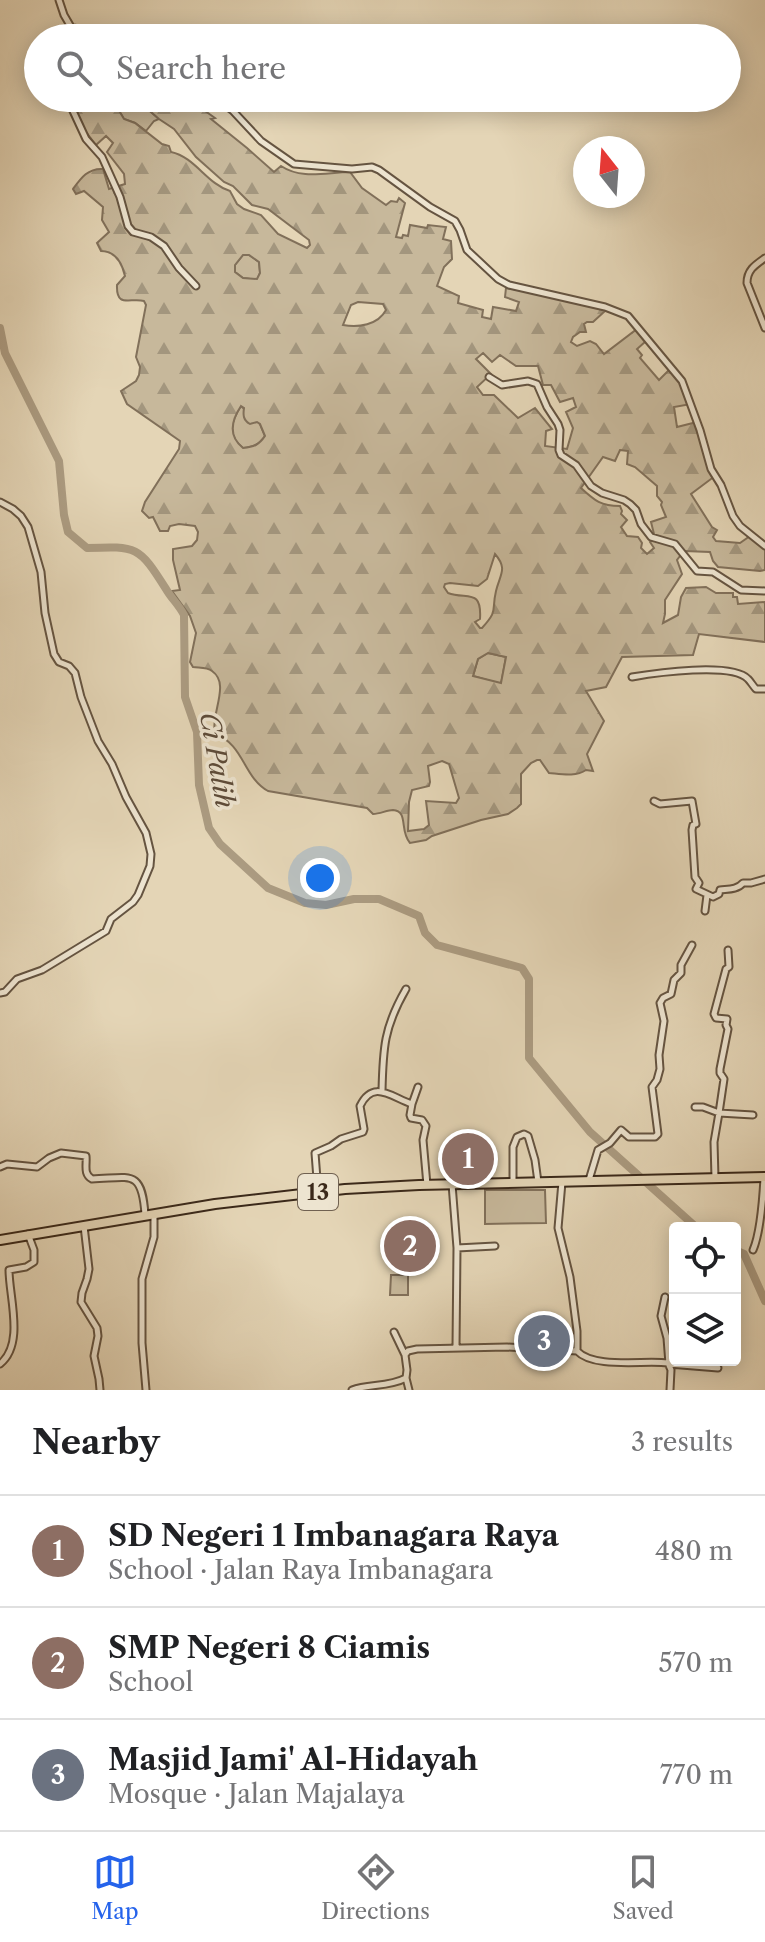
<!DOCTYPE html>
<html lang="en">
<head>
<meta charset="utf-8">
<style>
  body { margin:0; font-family:"Libre Caslon Text",serif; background:#f2f2f2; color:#202124 }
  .controls { position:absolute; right:24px; bottom:24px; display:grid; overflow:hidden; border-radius:8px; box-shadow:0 4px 20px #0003 }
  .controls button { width:72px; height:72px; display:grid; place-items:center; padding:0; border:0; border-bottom:2px solid #e0e0e0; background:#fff; color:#202124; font:40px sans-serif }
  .compass { position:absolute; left:573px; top:136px; width:72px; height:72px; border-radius:50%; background:#fff; box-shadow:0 4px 20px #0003; rotate:343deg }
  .you { position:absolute; left:320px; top:878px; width:28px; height:28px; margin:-20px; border:6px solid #fff; border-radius:50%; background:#1a73e8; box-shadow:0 0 0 12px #1a73e833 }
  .badge { display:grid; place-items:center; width:52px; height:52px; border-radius:50%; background:#2563eb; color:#fff; font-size:26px; font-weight:700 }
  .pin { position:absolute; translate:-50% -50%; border:4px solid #fff; box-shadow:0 2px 8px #0006 }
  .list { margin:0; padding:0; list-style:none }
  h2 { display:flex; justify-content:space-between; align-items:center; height:104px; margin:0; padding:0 32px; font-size:34px }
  h2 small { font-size:26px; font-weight:400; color:#757577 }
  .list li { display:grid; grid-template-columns:52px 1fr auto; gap:24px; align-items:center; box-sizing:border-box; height:112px; padding:0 32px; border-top:2px solid #e0e0e0 }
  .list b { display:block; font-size:30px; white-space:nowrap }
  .list p { margin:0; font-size:26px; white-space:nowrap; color:#757577 }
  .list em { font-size:26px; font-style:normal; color:#757577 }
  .icon { flex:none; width:44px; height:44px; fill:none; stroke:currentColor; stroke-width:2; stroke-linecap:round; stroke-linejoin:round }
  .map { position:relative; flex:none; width:765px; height:1390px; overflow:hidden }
  .search { position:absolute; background:#fff; box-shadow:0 4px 20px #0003; left:24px; right:24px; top:24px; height:88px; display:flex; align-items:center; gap:20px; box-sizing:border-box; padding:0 28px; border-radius:44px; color:#757577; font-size:30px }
  .sheet { height:440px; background:#fff }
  nav { display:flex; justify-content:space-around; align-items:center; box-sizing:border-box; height:112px; border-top:2px solid #e0e0e0; background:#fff; font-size:22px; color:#757577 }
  nav a { display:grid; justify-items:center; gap:4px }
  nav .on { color:#2563eb }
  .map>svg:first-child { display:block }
  .grass { fill:#c7b89b; stroke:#81705a; stroke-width:2 }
  .forest { fill:url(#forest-firs); stroke:#81705a; stroke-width:2; fill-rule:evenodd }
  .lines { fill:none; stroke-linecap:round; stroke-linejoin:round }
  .river { stroke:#ab9b81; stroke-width:8 }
  .minor-casing { stroke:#655441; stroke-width:9 }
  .highway-casing { stroke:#3b291a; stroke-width:12 }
  .minor { stroke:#ede4d0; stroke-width:5 }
  .highway { stroke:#e4d5b6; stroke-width:8 }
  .labels { text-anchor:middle; stroke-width:7; stroke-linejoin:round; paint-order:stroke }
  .shield { fill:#ede4d0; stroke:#706151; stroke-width:2 }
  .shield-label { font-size:22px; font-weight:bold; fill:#3b291a }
  .water-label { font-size:26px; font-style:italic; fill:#5d4b39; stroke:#ede4d0 }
</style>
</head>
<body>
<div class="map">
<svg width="765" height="1390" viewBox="0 0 765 1390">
  <defs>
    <pattern id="forest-firs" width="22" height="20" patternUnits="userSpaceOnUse" patternTransform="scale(2)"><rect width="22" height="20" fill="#c7b89b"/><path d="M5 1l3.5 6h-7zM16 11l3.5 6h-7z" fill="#a3967e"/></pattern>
  </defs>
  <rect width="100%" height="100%" fill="#e4d5b6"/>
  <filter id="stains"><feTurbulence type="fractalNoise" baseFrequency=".0025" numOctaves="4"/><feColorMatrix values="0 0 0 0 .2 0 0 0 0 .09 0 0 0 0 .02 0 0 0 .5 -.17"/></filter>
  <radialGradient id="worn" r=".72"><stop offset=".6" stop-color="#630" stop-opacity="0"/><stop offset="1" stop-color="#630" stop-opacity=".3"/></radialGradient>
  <path class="grass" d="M116,98H135L159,119L154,121L146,131L135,123L124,119L115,104Z
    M243,255H249L259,262L260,273L257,280L243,278L235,272V265Z
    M241,406L260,424L265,436C258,445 254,447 243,448C227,436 231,421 241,406Z
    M488,653L506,657L501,684L473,676L478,659Z
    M485,1190H545L546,1223L485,1224Z
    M391,1275H408V1295H390Z"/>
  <path class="forest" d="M70,98H116L115,104L124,119L135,123L162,144L169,146L171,152C195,157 207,184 230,191L237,204L244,209L261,215L278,234L307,248L310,245L309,240L268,209L252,205L233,186L224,182L196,157L174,129L159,119L135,98H210L201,108L215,118L211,119L247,148L274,172L281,166C302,180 327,172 350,172L362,188L386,205L391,201L397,202L399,198L405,203L396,237L402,238L403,235L408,236L410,225L427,228L428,225L446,227L443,239L451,241L452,259L444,267L437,286L459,296L458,303L483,310L482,317L491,319L493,307L516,311L519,302L505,297L506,288L586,301L605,311L593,322H587L584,324L586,332H580L573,337L571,342L577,346L590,341L596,344L604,354L637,329L646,341L637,349L642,355L640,358L659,380L671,368L680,378L691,404L674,407L677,427L697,422L715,476L691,494L712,527L717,530L713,537L716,541L740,543L750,536L765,550V570L760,571L718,567L713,561L710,552L684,551L677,560L682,574L665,600V614L663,623L678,615L681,597L686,588L706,587L716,593H733V597H737L738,604L765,602V642L699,634L693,655L622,657L606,687L586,691L604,721L587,754L593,771L586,770C576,777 561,774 549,773L540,760H537L531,763L521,774V804L517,808L508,814L481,820L432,836L426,840L410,843C399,831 409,811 393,810C387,810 380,814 373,814L367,808L268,791C243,777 244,744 215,734C210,714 231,684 212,671C207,667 199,668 193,667L190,662L196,633L190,616L172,591L180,590L173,560V549L192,546L197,540L198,532L195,526L179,524L170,526L168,531H160L153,517L149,518L142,511L145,502L179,449L180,441L127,404L121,391L136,381L139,375L140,367L136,357L146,305L144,301C131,297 116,309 117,285L125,276C122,263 116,251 101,251L97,243L109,232L102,220L103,207L84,191L76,194L73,189C81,178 88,168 103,169L109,189L125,184L124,174L107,152L113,143L106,136L96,145L83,128ZM243,255H249L259,262L260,273L257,279L243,278L235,272V265ZM358,302L383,304L386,310C378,325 358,328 343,325L351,305ZM483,353L492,362L500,355L516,366H538L543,385H551L560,402L573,398L576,407L566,412L573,428L567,449L545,446L546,431L552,429L535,408L518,418L494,395H483L477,387L491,374L476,359ZM241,406L244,408C243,415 243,420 250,424L257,422L260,424L265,436C259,445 254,447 243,448C228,436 231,421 241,406ZM620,450L628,451L627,464L635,467L657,486V496L662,502L661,505L666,517L651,522L655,538L650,542L654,548L647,554L641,548L642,543L638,537L627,536L621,527L627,520L621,514L622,511L620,506C601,506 595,501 581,488L603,457L615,461ZM495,554C508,569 500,574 496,591C491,612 499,609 482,628H480L475,622L480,619C482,588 467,600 448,593L444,587L445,584L450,583L478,586L487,579ZM488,653L506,657L501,683L473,676L478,659ZM442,761L449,764L459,798L456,803L426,801L429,825L424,829L408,831L409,802L412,790L429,786L430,782L428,766Z"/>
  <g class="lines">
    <path class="river" d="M0,328L5,353L59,461L64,515L68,532L87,548C137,546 139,546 166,589C171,598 179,605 184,615L185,697L197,732L199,785L209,828L220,844L268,888L305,903L326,905L354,899H379L419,916L425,933L437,945L522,968L529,979V1058L590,1132L697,1228
      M735,1250L744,1254L765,1301"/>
    <defs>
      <path id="minor" d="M59,0L64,15L71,27L111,38
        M71,38V27
        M67,98L86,139L102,157L120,197L128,226L133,232L151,237L164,246L179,268L196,286
        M216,98L233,111L261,141L294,164L352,169L372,167L379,170L430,207L455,221L460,230L467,250L498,279L509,285L605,307L628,316L682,381L700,430L711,469L721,485L733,516L740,526L765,546
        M765,258C755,265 747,270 747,283L765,328
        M489,377L502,385L528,381L537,384L547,407L558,424L560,430L559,450L561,455L576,465L591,486L602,493L624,500L630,504L636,510L641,524L651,537L675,544L697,571L713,572L741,590L765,591
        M0,502L13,509L21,516L28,527L41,572L45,613L54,654L59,662L69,666L75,673L81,697L98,741L112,764L126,797L146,833L151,854L150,866L138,895L133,902L111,919L106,931L42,970L17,979L5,992L0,993
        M632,677C655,673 732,662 748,679C751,682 753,686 756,689H765
        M654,801L660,804L692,801L696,824L693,825L692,830L695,877L699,883L696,889L713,897L719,894L720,890C728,889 737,890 743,883H751L765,879
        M705,911L707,895
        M382,1091C383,1048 384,1027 406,989
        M412,1104L410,1115L411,1118L422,1120L426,1126L423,1140L427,1185
        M695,1107H703L719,1113L724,1079L720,1073V1069L728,1029L726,1025L727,1019L716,1018L714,1014L726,969L729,967L728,950
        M0,1167L7,1164L37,1167L49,1158L61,1153L86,1156C87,1165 83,1174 92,1179C130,1178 142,1168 145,1215
        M715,1178L714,1142L719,1113L753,1115
        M589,1180L598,1150L610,1143L621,1130L629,1137H655L658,1134L652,1087L657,1080L660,1069L659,1055L664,1021L660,1003L663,998L671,994L674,980L681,973V965L692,945
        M513,1182V1147L517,1137L524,1134L528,1136L535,1160L538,1182
        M562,1182L558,1228L570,1277L577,1331V1351C594,1369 644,1360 668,1363L671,1370L670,1390
        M452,1184L457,1248L456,1347
        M318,1192L315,1153L331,1146L341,1139L363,1132L364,1129L360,1106C373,1079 391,1097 412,1104L418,1087
        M84,1226L89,1269L87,1279L82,1293L81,1302L97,1328L98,1336L94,1356L99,1379L100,1390
        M457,1248L495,1246
        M753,1250C760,1234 763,1196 764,1178
        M665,1297L661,1316L667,1338L669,1364L718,1368
        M394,1332L405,1355
        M0,1364C25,1344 9,1297 9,1270L26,1267L34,1262V1250L28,1234
        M406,1378L409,1390
        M146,1390L142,1343V1279L154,1237V1215
        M352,1390C369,1384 389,1387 406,1378L407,1370L405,1355L408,1351L417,1349L507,1347L577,1351"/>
      <path id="highway" d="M0,1240L215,1204L345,1189L419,1185L765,1177"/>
    </defs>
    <use href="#minor" class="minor-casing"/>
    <use href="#highway" class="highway-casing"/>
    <use href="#minor" class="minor"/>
    <use href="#highway" class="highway"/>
  </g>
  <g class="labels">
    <rect class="shield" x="298" y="1174" width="40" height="36" rx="6"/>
    <g class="shield-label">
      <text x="318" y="1200">13</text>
    </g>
    <g class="water-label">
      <text transform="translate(217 760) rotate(80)" y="9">Ci Palih</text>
    </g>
  </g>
  <rect width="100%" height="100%" filter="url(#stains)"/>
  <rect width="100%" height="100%" fill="url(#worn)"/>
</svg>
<div class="controls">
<button><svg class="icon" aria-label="locate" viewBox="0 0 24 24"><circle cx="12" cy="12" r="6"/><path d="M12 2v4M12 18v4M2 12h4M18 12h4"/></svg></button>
<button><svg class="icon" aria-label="layers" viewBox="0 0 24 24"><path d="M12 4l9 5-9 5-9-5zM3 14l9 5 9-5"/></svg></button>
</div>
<svg class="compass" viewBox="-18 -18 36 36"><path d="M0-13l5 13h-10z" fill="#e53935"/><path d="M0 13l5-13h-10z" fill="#757577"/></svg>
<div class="you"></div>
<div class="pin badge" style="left:468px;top:1159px;background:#8d6e63">1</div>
<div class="pin badge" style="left:410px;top:1246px;background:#8d6e63">2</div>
<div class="pin badge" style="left:544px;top:1341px;background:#6b7280">3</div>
<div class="search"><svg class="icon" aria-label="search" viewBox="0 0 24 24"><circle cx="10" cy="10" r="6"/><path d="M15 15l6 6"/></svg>Search here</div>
</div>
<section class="sheet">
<h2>Nearby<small>3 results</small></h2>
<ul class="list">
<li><span class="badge" style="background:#8d6e63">1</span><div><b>SD Negeri 1 Imbanagara Raya</b><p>School · Jalan Raya Imbanagara</p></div><em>480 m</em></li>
<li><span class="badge" style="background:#8d6e63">2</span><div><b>SMP Negeri 8 Ciamis</b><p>School</p></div><em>570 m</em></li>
<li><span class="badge" style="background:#6b7280">3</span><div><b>Masjid Jami' Al-Hidayah</b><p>Mosque · Jalan Majalaya</p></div><em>770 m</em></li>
</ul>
</section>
<nav>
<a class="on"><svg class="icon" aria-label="map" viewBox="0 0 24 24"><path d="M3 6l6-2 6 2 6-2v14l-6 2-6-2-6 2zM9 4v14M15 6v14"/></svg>Map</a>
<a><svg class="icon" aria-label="directions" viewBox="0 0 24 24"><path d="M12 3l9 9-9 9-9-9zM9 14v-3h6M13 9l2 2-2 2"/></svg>Directions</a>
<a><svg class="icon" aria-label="saved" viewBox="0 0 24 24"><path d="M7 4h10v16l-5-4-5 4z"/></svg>Saved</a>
</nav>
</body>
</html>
